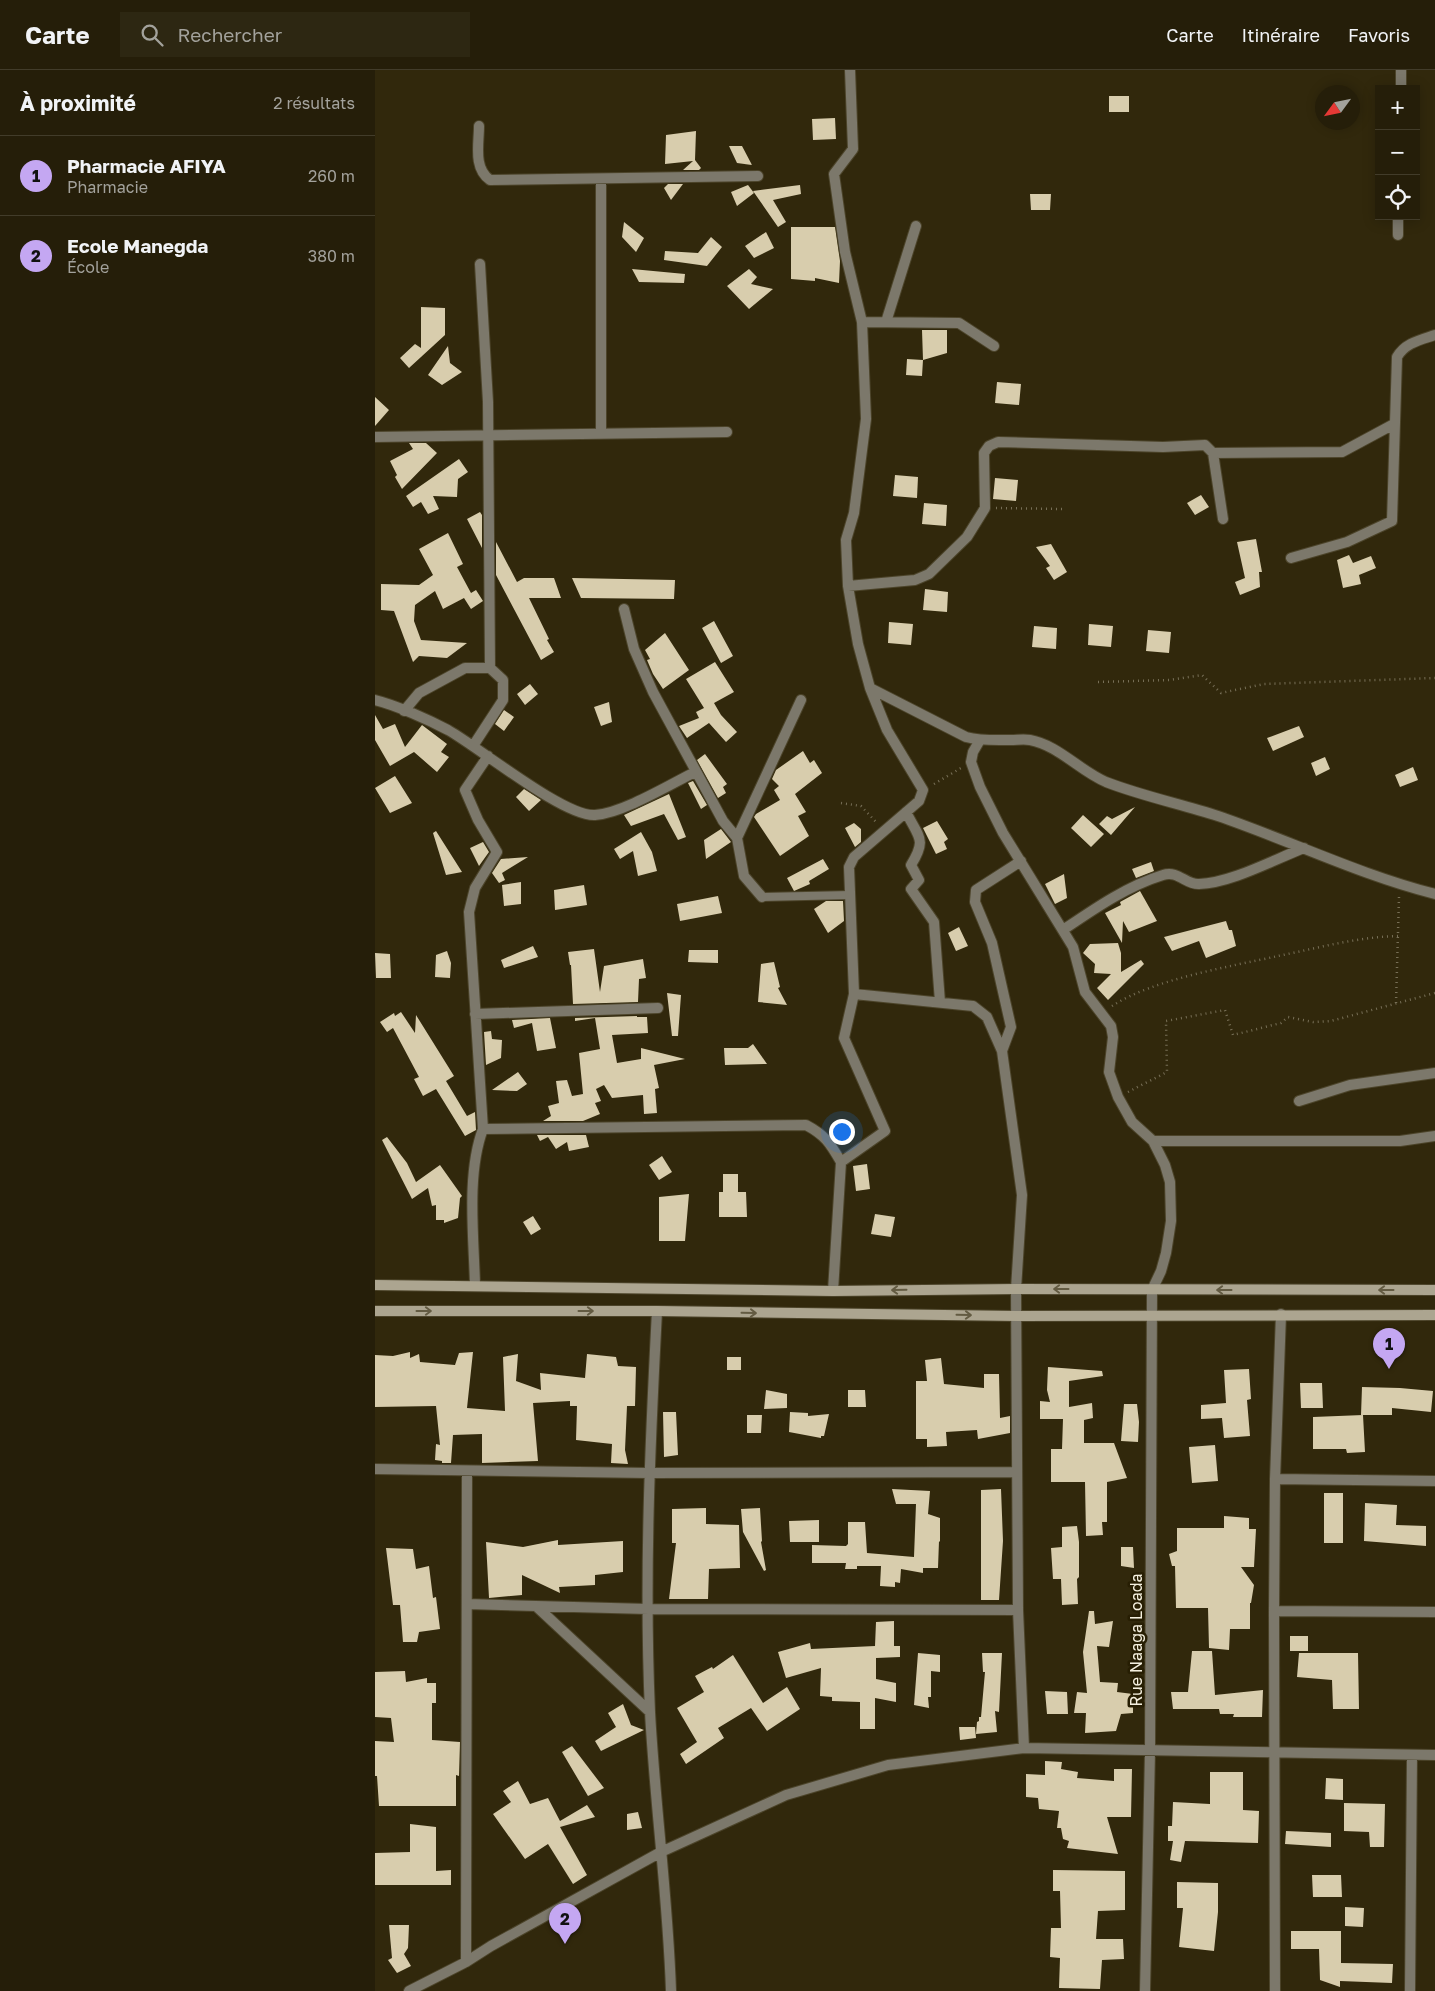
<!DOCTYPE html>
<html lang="fr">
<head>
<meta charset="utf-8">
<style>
  body { margin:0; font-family:"Golos Text",sans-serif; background:#2d2712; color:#f1f3f6 }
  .controls { position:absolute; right:15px; top:15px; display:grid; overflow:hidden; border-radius:0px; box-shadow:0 2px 12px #0003 }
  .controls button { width:45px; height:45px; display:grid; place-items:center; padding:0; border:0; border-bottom:1px solid #423c2a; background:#251e09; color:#f1f3f6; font:25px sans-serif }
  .compass { position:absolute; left:940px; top:15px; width:45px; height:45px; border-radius:50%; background:#251e09; box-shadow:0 2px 12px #0003; rotate:237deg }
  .you { position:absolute; left:466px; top:1061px; width:18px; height:18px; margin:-12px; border:4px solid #fff; border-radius:50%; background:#1a73e8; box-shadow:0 0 0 8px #1a73e833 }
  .badge { display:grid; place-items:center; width:32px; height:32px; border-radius:50%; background:#c4a7f2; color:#111; font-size:16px; font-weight:700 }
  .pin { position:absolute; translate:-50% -41px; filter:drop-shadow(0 1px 2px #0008) }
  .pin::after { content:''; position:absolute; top:26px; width:18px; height:15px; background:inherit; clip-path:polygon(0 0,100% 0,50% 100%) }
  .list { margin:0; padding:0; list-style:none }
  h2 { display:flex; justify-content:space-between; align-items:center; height:65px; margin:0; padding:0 20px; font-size:21px }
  h2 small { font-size:16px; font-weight:400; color:#a3a29c }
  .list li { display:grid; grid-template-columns:32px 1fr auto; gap:15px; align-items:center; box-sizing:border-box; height:80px; padding:0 20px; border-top:1px solid #423c2a }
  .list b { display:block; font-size:19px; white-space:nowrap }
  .list p { margin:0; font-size:16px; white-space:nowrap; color:#a3a29c }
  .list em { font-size:16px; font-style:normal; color:#a3a29c }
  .icon { flex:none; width:28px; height:28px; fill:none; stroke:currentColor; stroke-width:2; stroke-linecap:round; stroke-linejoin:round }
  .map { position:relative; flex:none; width:1060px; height:1921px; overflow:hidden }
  header { display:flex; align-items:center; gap:30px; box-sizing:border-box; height:70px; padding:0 25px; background:#251e09; border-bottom:1px solid #423c2a }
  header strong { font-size:24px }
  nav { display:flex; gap:28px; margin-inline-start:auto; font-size:18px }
  .search { width:350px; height:45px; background:#2d2712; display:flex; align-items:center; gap:12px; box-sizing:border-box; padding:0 18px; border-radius:0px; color:#a3a29c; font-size:19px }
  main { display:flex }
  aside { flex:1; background:#251e09 }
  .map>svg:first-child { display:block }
  .building { fill:#d8cdad }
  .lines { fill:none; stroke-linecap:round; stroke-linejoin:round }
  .service-casing { stroke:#4c442a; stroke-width:10 }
  .minor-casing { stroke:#4c442a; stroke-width:12 }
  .secondary-casing { stroke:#4c442a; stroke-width:12 }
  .path { stroke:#776f57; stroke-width:2.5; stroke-dasharray:1 4; stroke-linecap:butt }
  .service { stroke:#7c786b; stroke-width:8 }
  .minor { stroke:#7c786b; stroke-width:10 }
  .secondary { stroke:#aca590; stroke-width:10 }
  .oneway { stroke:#635b42 }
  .labels { text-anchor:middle; stroke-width:5; stroke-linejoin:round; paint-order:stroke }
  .street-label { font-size:16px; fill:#f5f0df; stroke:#271e03 }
</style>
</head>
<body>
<header>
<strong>Carte</strong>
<div class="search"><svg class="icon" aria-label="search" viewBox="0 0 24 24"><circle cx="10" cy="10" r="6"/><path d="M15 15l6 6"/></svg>Rechercher</div>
<nav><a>Carte</a><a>Itinéraire</a><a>Favoris</a></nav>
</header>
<main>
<aside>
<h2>À proximité<small>2 résultats</small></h2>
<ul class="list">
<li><span class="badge">1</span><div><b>Pharmacie AFIYA</b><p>Pharmacie</p></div><em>260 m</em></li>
<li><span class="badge">2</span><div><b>Ecole Manegda</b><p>École</p></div><em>380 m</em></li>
</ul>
</aside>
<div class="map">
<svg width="1060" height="1921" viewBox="0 0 1060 1921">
  <rect width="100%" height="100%" fill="#31280c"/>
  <path class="building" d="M734,26H754V42H734Z
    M460,48L461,69L438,70L437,49Z
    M321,61L320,90L326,98L324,100H308L318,91L290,94L291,65Z
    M354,76H367L377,95L362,93Z
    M293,114H308L296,130L289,118Z
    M373,115L379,123L362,136L356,122Z
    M425,115L426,124L398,130L411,152L403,157L378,121Z
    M655,124H676L675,140H656Z
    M249,152L269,168L261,182L247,167Z
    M416,157H460L465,191L464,213L440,208V211L416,209Z
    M391,162L399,178L379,188L370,176Z
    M336,167L347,177L332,196L289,190L290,181L323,183Z
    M257,199L310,204L309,213L264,212Z
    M374,199L382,207L376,214L398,219L374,239L352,216Z
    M46,237L70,238V265L34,298L25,288L40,274L46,278Z
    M547,260H572V283L548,290Z
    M73,276L75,293L87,302L67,315L53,305Z
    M532,289L548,290L547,306L531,305Z
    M622,312L646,314L644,335L620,333Z
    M0,327L14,340L0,356Z
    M34,373H51L62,383L27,419L20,407L22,405L15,391L38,379Z
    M84,389L93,402L83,409L82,427L58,426L64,439L53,444L46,432L38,437L31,426Z
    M520,405L543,407L542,428L518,426Z
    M620,408L643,410L641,431L618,429Z
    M826,425L834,437L820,445L812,433Z
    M549,433L572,435L571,456L547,454Z
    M105,442L107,445V478L92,449Z
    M73,463L88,494L82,497L96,523L101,520L108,531L96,539L89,528L68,539L60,521L40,535L39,551L46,570L92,573L72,588L44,586L38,592L19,541L6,540V514L44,515L58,505L44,479Z
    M881,469L887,502H884L885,517L865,525L860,512L870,508L862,472Z
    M121,472L142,512L149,508H179L186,528H154L174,569L172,570L179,582L166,590L121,505Z
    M676,474L692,502L679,510L671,498L675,496L661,477Z
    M974,485L978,493L996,486L1001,498L984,505L986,514L968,518L962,490Z
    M197,508L300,510L299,529L206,528Z
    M550,519L573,522L572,542L548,540Z
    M339,551L358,586L346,593L327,558Z
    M514,552L538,554L536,575L513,573Z
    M714,554L738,556L736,577L713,575Z
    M659,556L682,558L681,579L657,577Z
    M773,560L796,562L794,583L771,581Z
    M290,563L314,600L288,619L278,604L272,590L275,589L270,580Z
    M340,592L359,622L339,633L346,645L362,662L351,672L334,653L312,668L304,656L324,648L321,642L329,638L311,609Z
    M155,614L163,624L150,635L142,624Z
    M234,632L237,652L226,656L219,637Z
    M129,640L139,647L129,661L120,654Z
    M0,645L8,659L20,654L30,677L47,655L72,674L66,682L74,687L62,702L39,682L15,696L0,670Z
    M924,656L929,667L898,681L892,668Z
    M428,681L435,693L439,690L447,703L420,724L431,742L423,746L434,766L405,786L379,747L381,744L405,730L399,720L404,716L397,709L401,700Z
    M330,684L352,714L348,717L351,723L343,728L322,690Z
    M950,687L955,699L941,706L936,693Z
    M1038,697L1043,710L1025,717L1020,705Z
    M20,706L37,733L15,743L0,718Z
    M318,711L332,735L326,739L313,713Z
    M149,719L166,730L154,741L141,727Z
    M294,724L311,767L303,770L289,744L256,756L249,745Z
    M760,737L736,765L724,754L732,746L737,749Z
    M708,745L729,764L716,777L696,758Z
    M562,751L573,769L569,772L572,779L561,784L548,758Z
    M479,753L486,759V772L480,777L470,758Z
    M346,759L356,772L331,789L329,770Z
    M61,761L87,802L71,805L58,763Z
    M266,762L277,782L282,801L263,806L258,781L245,789L239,779Z
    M108,772L114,782L104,796L95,778Z
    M153,787L127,803L130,810L124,813L117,803L126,789Z
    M448,789L454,799L434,811L435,814L419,821L412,808Z
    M776,792L779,801L761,808L757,799Z
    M689,804L692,828L680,834L670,814Z
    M146,812V834L129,836L127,815Z
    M209,815L212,835L180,840L179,820Z
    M765,821L782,851L754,862L748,851L747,873L730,843L746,835L745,832Z
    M343,826L347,843L305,851L302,834Z
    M451,831H468L469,851L453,863L439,839Z
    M851,851L854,860H857L861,876L831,888L824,871L797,881L789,867Z
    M584,857L593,876L581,881L573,863Z
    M743,873L746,883V902L766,890L769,894L733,930L722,918L736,904L719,903L720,894L708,883L715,874Z
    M158,876L163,887L129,898L126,890Z
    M219,879L225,922L229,896L268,889L271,908L264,909L263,932L198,934L196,895H195L193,882Z
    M314,880H343V893L313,892Z
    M72,881L76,893L75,908L60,907L61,885Z
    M0,883L15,884L16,908H1Z
    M399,892L405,917L403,918L412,935L383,932L386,894Z
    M292,923L306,925L303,966H297Z
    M26,942L40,963L41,945L79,1006L71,1011L92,1046L100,1042L101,1060L90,1066L61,1019L48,1026L39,1009L44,1007L18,958L12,962L5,952L19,943L20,946Z
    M262,946V947H272L273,963L237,965L242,993L266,989V978L310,989L279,995L284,1018L280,1019L282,1043L269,1044L268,1025L237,1028L229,1015L221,1019L226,1031L220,1033L225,1044L208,1051H168L176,1046L173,1036L184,1033L181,1011L192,1010L197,1026L208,1024L204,983L225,979L220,948L200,951V948Z
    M175,948L181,978L162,981L157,953L139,958L137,950Z
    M116,961L117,969L127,970L126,988L111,995L109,962Z
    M378,974L392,994L350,995L349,978H373Z
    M143,1002L152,1014L142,1021L117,1020Z
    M162,1065H211L214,1077L194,1081L192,1072L181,1079L173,1067L165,1071Z
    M12,1067L32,1093L41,1112L65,1095L87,1126L85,1128L83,1148L69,1153V1150H61V1135L57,1136L53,1118L37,1129L7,1070Z
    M287,1086L297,1102L284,1110L274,1095Z
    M492,1094L495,1119L481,1121L478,1096Z
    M348,1104H363V1122H371L372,1147H344V1122H348Z
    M314,1124L310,1171H284V1127Z
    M500,1144L520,1147L516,1167L496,1164Z
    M158,1146L166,1159L156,1165L148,1152Z
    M35,1282V1288L44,1284L45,1292L80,1295L84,1283L98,1282L92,1338L130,1341L128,1287L143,1284L141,1311L166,1320L165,1303L210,1308L212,1284L241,1287L243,1296L261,1297L260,1336H252L250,1380L253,1394L236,1393L237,1374L201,1370L202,1336H195V1331L158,1333L163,1391L107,1393V1364L78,1365L76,1393H67V1391L60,1390L61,1374L65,1375L61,1336L0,1337V1285L18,1286Z
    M352,1287H366V1300H352Z
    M566,1288L569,1314L609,1318V1304H624L625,1348L635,1346V1363L603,1369L602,1360L571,1362L572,1376L552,1377V1369H541V1311H552L550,1290Z
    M673,1297L727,1301L728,1306L694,1311V1337L717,1333L718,1348L709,1350V1373H739L752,1408L732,1412V1452H727L728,1465L711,1466L710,1412H676V1379H687L688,1349H665V1331L675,1332L672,1320Z
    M874,1299L876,1329L872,1330L875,1366L849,1368L847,1348L826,1349V1335L851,1333L849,1300Z
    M925,1313H947L948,1338H926Z
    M987,1317L1025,1318L1058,1321L1056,1342L1017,1338V1345H986Z
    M391,1320L412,1324V1338L389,1339Z
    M473,1320H490L491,1337H473Z
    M749,1334H762L764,1352L763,1372L746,1371Z
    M288,1342H301L303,1385L289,1387Z
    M415,1342L433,1343V1346L454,1344L449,1366H446V1368L414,1362Z
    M372,1345H387L386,1363H372Z
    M988,1345L990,1382L972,1383L971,1379H938V1347Z
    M840,1375L843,1411L817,1413L814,1377Z
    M517,1419L555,1421L553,1444L565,1448V1472L564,1471L563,1498H548V1503L526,1499L525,1513L520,1512V1517L505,1516L506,1496H482V1499H470L471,1493H437V1475L471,1476L473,1474V1452H490L492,1483L539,1487L541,1434H521Z
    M626,1419L628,1471L624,1530H606V1420Z
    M949,1423H968V1473H949Z
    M990,1433L1022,1435L1021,1455L1051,1456V1476L989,1471Z
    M331,1438V1454L364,1455L365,1498L334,1499L333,1529H294L301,1473H297V1439Z
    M385,1438L387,1471L386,1472L391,1500L389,1501L368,1462L366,1439Z
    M849,1446L874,1448V1459H881L879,1497H866L879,1515L876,1533H875V1559H855L854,1580L834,1578L833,1538H801L800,1496H797L794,1484L802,1481V1458H849Z
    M444,1450V1472H415L414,1451Z
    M702,1456L704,1472V1507L702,1509L703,1534L687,1535L686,1509H678L676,1478L687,1477V1457Z
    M183,1470V1475L248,1471V1502L220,1505V1515L184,1517L185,1523L147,1505V1525L114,1528L111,1472L148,1477Z
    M746,1477H758L759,1498L746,1496Z
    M11,1478L38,1479L41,1499L54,1496L58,1528L61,1527L65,1559L44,1562L42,1572H28L25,1535H18Z
    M714,1541H719L720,1554L738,1551L734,1577L722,1576L725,1612L743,1613L742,1622L758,1624V1643L746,1644L741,1661L710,1663L711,1643H699L702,1622L712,1623L708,1582Z
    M519,1551V1576H525V1587L501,1588V1609L521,1613V1632L500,1628V1659H485V1632L457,1631V1627L445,1626L446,1598L411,1608L403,1582L435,1573L436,1579L500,1576L501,1552Z
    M915,1566H933V1581H915Z
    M817,1581H837L840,1625L888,1620L887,1647H858L859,1644H845L844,1639H798L796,1622H813Z
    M543,1583L565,1585V1602L556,1601V1627H553L554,1638L539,1635Z
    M607,1583H627L624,1642L620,1641L622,1662L601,1664L602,1652L604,1651V1647H606L610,1602H608Z
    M924,1583H983L984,1639H958L957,1610L922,1607Z
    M358,1585L388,1633L412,1617L425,1639L392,1661L376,1638L343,1658L349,1668L311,1694L305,1684L322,1672L302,1638L329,1622L320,1606L337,1597L338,1599Z
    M30,1601L31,1612L52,1608V1613H61V1633H57V1670L85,1672L84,1706L81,1705V1736H4L2,1706H0V1671L19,1672L16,1648L0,1647V1602Z
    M670,1621L692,1622L693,1644H672Z
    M248,1634L256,1655L269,1660L226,1681L220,1671L241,1657L233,1643Z
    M584,1657H600L601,1668L585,1670Z
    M197,1676L229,1718L213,1726L187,1682Z
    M670,1691L687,1692L686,1699L703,1702L702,1708L739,1711V1699H757L756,1747H732L743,1784L692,1778L694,1771L688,1769L686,1758H682L684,1741L664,1739L663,1728L651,1727V1704L670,1705Z
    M835,1702H868V1740L884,1741L883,1773L810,1771L806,1792L795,1790L798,1771H793V1756H797L798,1732L835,1734Z
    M951,1708L968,1709V1730L950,1729Z
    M143,1711L155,1734L173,1728L185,1751L212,1735L220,1747L185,1757L212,1805L198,1814L173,1774L150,1789L118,1744L136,1732L128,1721Z
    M969,1733L1010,1734L1009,1777H995L994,1762L969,1761Z
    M263,1742L267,1758L252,1760V1744Z
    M35,1754L61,1757V1801L76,1800V1815H0V1783L35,1782Z
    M911,1761L956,1763V1777L910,1774Z
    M678,1800L750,1801V1840L723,1841L721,1869H748L749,1889L727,1890L725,1919L684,1918L685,1888L675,1887L676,1858H686L685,1821H678Z
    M937,1805H966L967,1827H938Z
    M802,1812L843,1813V1842L839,1881L804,1877L808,1838H802Z
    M970,1837L989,1838L988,1857L970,1856Z
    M14,1855H34L33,1878L29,1884L36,1896L22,1903L13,1890L17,1888Z
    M916,1861H966V1893L1018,1894L1017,1913L965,1911V1917L945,1910L944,1879H916Z"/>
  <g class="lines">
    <defs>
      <path id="service" d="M387,827L475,825"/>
      <path id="minor" d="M1026,19V0
        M104,56C104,74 98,98 115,110L383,106
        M226,109V364
        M1023,165V146
        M105,194L113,332L115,598
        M487,252L584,253L619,276
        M511,252L541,156
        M0,367L352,362
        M838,383L967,382L1019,354
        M916,488L972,472L1017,451L1022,287C1030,273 1045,270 1060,265
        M473,516L540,510L554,504L592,467L610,438L609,383L614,376L623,372L788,377L830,375L838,383L848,449
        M249,539L259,579L278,622L348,751L362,768
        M495,618L591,667C606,671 620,670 636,670C642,670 649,669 655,670C683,675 705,701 731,712C767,726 806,734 843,746C916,771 985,805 1060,824
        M0,630C21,635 54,650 73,660C105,678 189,747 220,745C248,743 294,715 320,702
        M29,641L44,623L90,598H115L128,610V630L98,676
        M605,670L598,682L596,692L605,717L628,763L698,877L710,922L736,956L738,967L734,1002L743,1027L757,1052L778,1071L790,1095L795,1112L796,1151L791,1183L786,1201L777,1220L775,1681L770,1921
        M531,742C544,768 552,769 536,795L544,810L536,819L559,852L565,932
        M646,791L601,820L600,832L617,873L636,957L627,981L647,1125L641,1219L643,1540L649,1678
        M387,827L369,806L362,768L426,630
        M688,860C719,839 752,816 788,805C803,800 811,815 824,814C856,813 898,790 929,778
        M479,924L598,936L612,947L627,981
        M100,944L283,938
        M924,1031L975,1015L1060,1003
        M108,1059L431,1055C450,1065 455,1073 466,1092
        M778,1071H1025L1060,1066
        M100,1216C99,1168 91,1104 108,1059L94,842L100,818L122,782L103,750L90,720L113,686
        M458,1221L466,1092L510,1061L469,968L479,924L474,797L479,787L544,731L548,720L512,660L495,618L483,574L473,516L471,470L479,443L491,349L487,252L470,182L459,104L478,79L475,0
        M282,1241C275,1375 269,1508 275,1642C280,1735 293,1828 296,1921
        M0,1399L274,1403L642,1402
        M900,1409L1060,1411
        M92,1534L273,1539L643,1540
        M161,1536L275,1642
        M899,1541L1060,1542
        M91,1892L92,1401
        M34,1921L91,1892L116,1876L286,1782L411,1725L513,1695L649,1678L1060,1685
        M900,1921L899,1541L900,1409L906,1244
        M1035,1921L1037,1685"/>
      <path id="secondary" d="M0,1215L458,1221L641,1219L1060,1220
        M0,1241H282L642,1246L1060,1245"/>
    </defs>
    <use href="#service" class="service-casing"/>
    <use href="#minor" class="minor-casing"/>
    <use href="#secondary" class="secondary-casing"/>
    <path class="path" d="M621,438L687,439
      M723,612L794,610L827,605L846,623L889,614L1060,608
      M559,714L586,698
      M466,733L486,736L501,752
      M1021,933L1024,827
      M737,936C779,909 853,897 903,886C943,878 982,867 1023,866
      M753,1022L792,1002L791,951L850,940L858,965L906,953L913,947L938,952L956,951L1060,923"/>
    <use href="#service" class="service"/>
    <use href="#minor" class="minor"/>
    <use href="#secondary" class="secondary"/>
  </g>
  <defs><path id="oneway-shaft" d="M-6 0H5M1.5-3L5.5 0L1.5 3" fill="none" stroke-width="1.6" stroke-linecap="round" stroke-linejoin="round" transform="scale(1.25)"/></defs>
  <g class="oneway">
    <use href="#oneway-shaft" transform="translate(686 1219) rotate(-180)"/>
    <use href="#oneway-shaft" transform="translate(524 1220) rotate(179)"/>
    <use href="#oneway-shaft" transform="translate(849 1220) rotate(-180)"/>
    <use href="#oneway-shaft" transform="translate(1011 1220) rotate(-180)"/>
    <use href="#oneway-shaft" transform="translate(49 1241)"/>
    <use href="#oneway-shaft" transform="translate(211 1241)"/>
    <use href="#oneway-shaft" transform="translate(374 1243) rotate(1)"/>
    <use href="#oneway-shaft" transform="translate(589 1245) rotate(1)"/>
  </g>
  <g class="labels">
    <g class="street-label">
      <text transform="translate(761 1570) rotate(-90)" y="6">Rue Naaga Loada</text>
    </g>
  </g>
</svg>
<div class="controls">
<button>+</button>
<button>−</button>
<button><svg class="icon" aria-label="locate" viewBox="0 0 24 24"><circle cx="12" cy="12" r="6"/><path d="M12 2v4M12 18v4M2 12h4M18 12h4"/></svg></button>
</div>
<svg class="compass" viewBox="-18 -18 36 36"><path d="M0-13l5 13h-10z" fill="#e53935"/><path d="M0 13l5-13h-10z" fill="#a3a29c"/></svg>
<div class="you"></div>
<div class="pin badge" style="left:1014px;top:1299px">1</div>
<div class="pin badge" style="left:190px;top:1874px">2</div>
</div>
</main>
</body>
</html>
